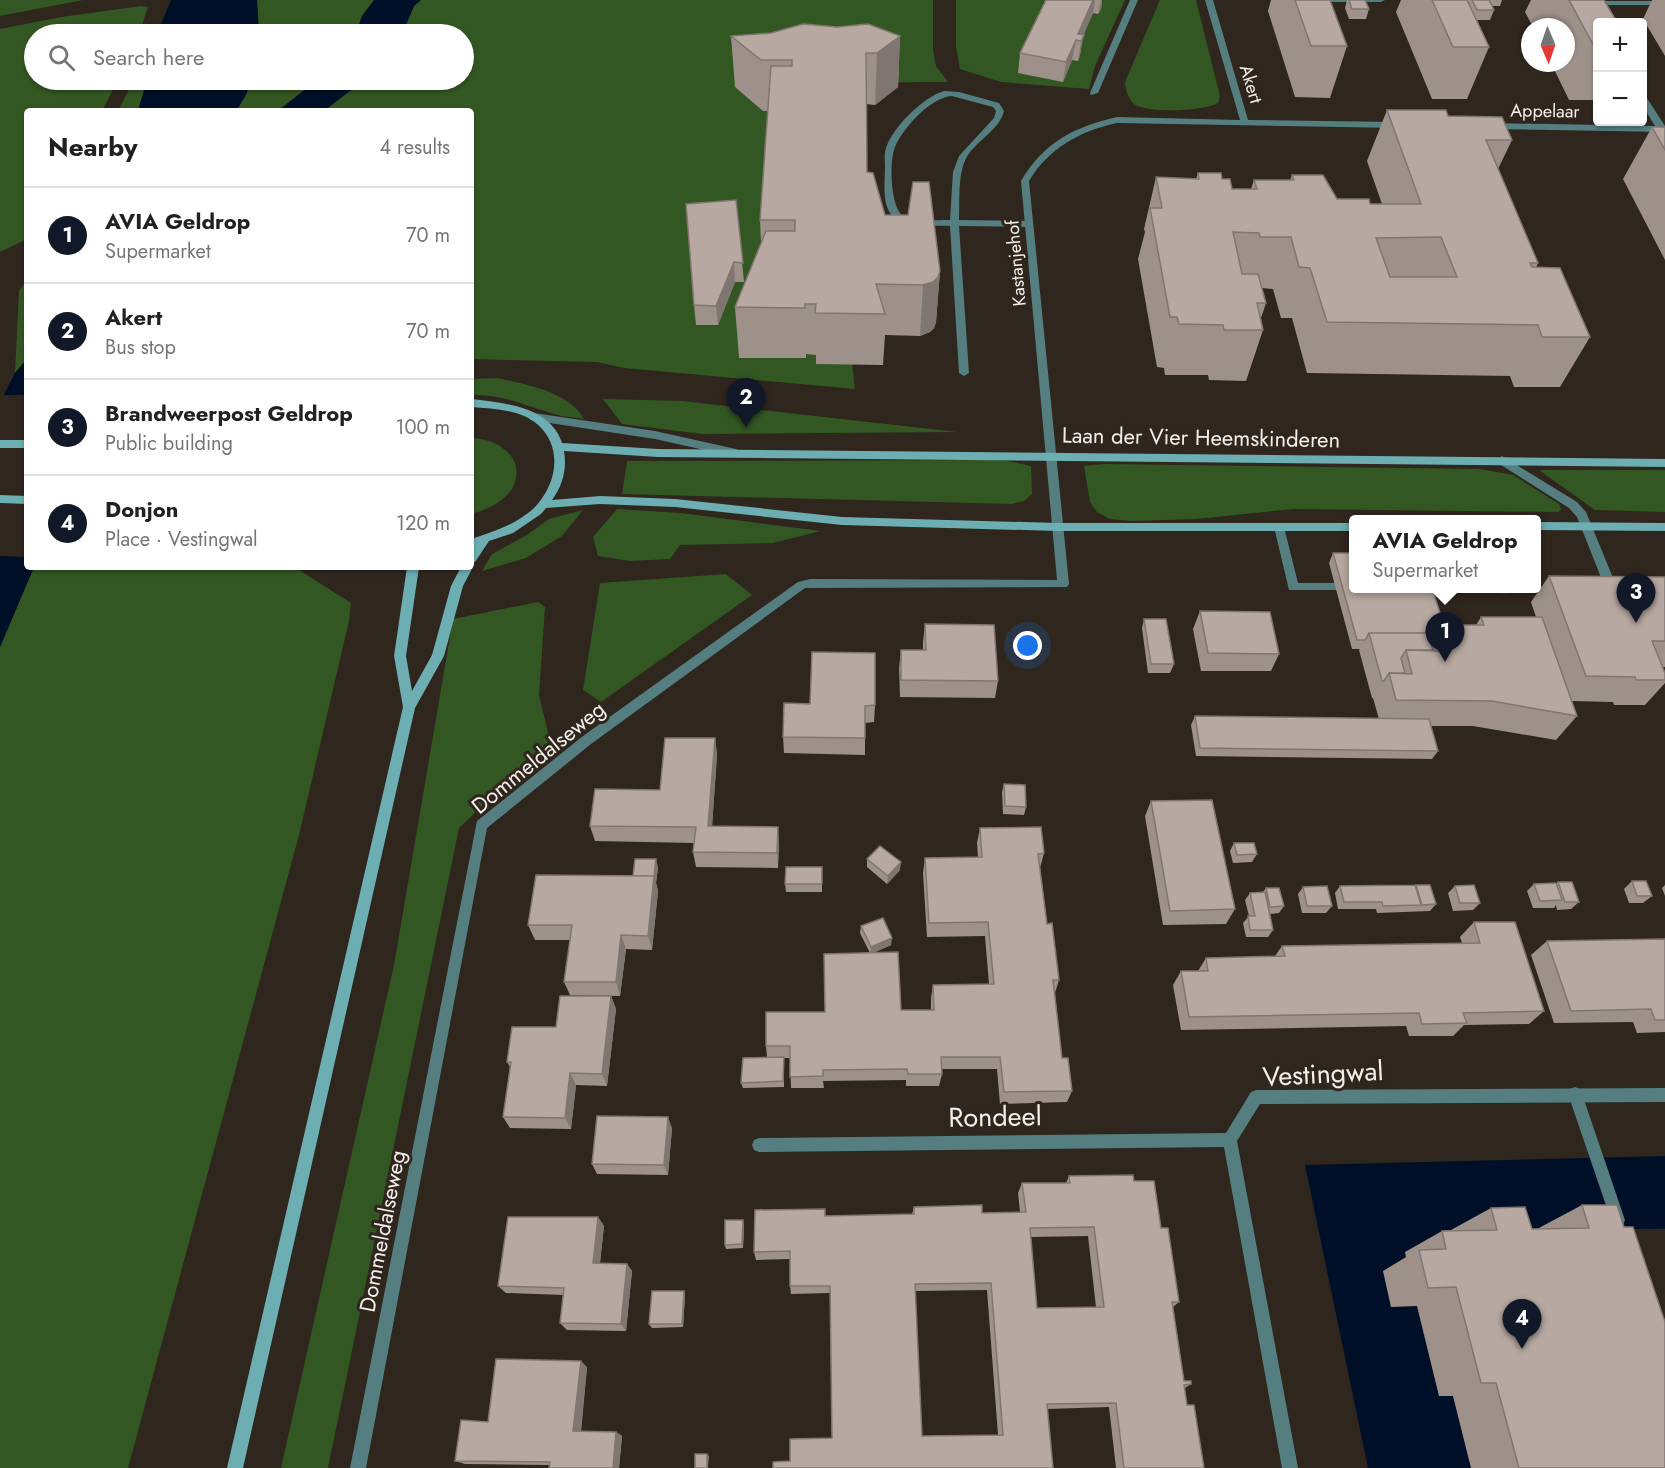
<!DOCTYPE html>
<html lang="en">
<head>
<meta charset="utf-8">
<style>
  body { margin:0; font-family:Jost,sans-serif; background:#f2f2f2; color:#202124 }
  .controls { position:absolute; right:18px; top:18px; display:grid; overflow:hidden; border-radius:6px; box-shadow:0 2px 4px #0004 }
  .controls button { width:54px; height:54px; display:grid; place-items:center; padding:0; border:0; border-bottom:2px solid #e0e0e0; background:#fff; color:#202124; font:30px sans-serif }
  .compass { position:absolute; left:1521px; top:18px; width:54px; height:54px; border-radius:50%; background:#fff; box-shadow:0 2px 4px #0004; rotate:178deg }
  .you { position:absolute; left:1028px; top:646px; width:21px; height:21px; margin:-15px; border:4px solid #fff; border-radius:50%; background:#1a73e8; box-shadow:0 0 0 9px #1a73e833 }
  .badge { display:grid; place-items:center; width:39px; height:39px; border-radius:50%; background:#111827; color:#fff; font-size:20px; font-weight:700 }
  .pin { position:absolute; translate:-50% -50px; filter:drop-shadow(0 2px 3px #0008) }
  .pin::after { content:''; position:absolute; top:32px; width:21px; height:18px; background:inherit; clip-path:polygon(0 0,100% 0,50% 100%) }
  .popup { position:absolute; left:1349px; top:515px; width:192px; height:78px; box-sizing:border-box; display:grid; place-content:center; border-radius:6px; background:#fff; filter:drop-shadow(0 2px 4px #0005); font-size:20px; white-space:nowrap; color:#757577 }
  .popup b { font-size:22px; color:#202124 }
  .popup::after { content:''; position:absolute; left:50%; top:100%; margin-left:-12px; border:12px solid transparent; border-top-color:#fff }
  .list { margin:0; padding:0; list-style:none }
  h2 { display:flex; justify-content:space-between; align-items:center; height:78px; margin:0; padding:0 24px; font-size:26px }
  h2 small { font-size:20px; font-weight:400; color:#757577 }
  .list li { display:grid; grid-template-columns:39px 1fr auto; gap:18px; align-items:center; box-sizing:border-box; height:96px; padding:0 24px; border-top:2px solid #e0e0e0 }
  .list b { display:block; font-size:22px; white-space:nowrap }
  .list p { margin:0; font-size:20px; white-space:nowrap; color:#757577 }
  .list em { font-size:20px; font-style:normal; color:#757577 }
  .icon { flex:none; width:33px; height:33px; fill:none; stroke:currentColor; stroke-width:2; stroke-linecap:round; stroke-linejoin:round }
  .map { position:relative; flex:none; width:1665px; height:1468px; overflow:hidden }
  .search { position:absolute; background:#fff; box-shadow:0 2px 4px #0004; left:24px; top:24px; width:450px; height:66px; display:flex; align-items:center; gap:15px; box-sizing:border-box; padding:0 21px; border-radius:33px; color:#757577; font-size:22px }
  .panel { position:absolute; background:#fff; box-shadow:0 2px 4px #0004; left:24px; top:108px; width:450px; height:462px; border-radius:6px }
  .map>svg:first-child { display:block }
  .green { fill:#335722 }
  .water { fill:#000f28 }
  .pier { fill:#2f261e }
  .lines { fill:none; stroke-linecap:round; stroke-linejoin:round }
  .lane { fill:#557e80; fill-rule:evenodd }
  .street { fill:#557e80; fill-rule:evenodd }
  .secondary { fill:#6caeb2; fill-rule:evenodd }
  .wall { fill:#9d918a; fill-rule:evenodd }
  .shaded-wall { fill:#807671 }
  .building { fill:#b7a9a1; stroke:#807671; stroke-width:1.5; fill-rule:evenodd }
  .labels { text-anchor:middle; stroke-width:6; stroke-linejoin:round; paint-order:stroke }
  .far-street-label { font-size:18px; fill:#f5efe9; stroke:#2f261e }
  .street-label { font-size:22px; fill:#f5efe9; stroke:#2f261e }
  .near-street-label { font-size:27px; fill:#f5efe9; stroke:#2f261e }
</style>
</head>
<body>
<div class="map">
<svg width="1665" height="1468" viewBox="0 0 1665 1468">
  <rect width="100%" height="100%" fill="#2f261e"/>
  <path class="green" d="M0,0H83L0,16Z
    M257,0H374L362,16L356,34H259Z
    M421,0H933V50L936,66L948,82L787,83L767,121L768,269L850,343L855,389L624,368L597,362L471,359V111H324L364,80H464V34H402L414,6Z
    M956,0H1125L1095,66L1089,89L1001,82L960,69L956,47Z
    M1160,0H1196L1220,96L1218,103C1205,111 1147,114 1134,104C1129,100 1125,89 1125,82Z
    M141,6L148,7L139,34H34V80H118L102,111H27V239L0,252V29L61,17Z
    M134,80H147L138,111H118Z
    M251,80H317L278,111H236L246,95Z
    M27,279V359L15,373L19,291Z
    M498,378C526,385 568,391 584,419C573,417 561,417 551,413C520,404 505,395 471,395V379Z
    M603,399L682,401L957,432L702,434L622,424Z
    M471,438C497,438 527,458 513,487C505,502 486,510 471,514Z
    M1004,460L1031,466L1032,494L1024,501L1012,504L622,494L627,461Z
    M1104,464L1480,469L1513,475L1559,504L1561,510L1558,512L1293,509L1196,519L1132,521L1110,519L1097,512L1090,502L1084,466Z
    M1539,470H1665V512L1595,510Z
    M617,509L681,513L821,531L773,543L680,545L670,559L630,561L598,556L593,537Z
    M583,510L562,536L526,558L482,571L492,554L527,535L549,519Z
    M34,567H277L299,570L351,603L349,621L299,835L128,1468H0V647Z
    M726,574L752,595L601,702L583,690L600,583Z
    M538,602L545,607L539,695L551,745L539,752L459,828L328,1468H281L394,965L453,619Z"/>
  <path class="water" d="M171,0H257L259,34H157Z
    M374,0H421L414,6L402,34H356L362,16Z
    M147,80H251L246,95L236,111H138Z
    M317,80H364L324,111H278Z
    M27,359V567H34L0,647V402L15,373Z
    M1665,1156V1229H1537L1543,1250L1408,1270L1383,1271L1391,1306H1417L1439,1396H1453L1471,1468H1368L1305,1165Z"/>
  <path class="pier" d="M0,395H27V557L0,556Z"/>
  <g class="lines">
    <path class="lane" d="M1311,0H1385L1381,2H1315Z
      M1588,1H1665V5H1591L1587,3Z
      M944,91L959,92L999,103L1004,111C999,130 979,139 968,155C957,172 960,200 959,220L1029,221L1033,224L1029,227L959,226L969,373L964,376L959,373L950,226C937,225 910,228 900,222C880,211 885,186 885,167C885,161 884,154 886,148C893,127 923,97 944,91ZM952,96L993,107L996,111L994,118L959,156L953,172L950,220C940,220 913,222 904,217C890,208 889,161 895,147C903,128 931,97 952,96Z
      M534,413L655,431L736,449L741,453L736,457L655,439L530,420V414Z
      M1502,456L1577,502L1586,512L1618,590L1616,593L1612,594L1606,590L1577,517L1569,508L1498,463L1497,460Z
      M1279,523L1284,527L1298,583H1354V588H1359L1358,590H1289L1274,527Z
      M1485,588H1524C1517,595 1492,595 1485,588Z
      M1575,1087L1580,1089L1582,1094L1625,1220L1623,1225L1618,1227L1613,1225L1611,1220L1568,1094L1570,1089Z"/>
    <path class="street" d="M1130,0H1138L1098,93L1091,95L1090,93Z
      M1205,0H1213L1248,120L1397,122L1401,125L1397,128L1117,123C1080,131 1049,148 1029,181L1069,584L1067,587L805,588L591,744L487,828L366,1468H350L477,821L583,736L798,582L810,579L1057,580L1021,181C1044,142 1074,127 1117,117L1240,120Z
      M1642,95H1645L1665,126V132L1490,129L1486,126L1490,123L1655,126L1642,105Z
      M1665,1088V1102L1260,1104L1237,1141L1298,1468H1282L1224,1147L759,1152L754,1150L752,1145L754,1140L759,1138L1226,1133L1251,1092L1256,1090Z"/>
    <path class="secondary" d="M471,399C503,403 550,406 562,443L658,449L1665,459V467L658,457L564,451C567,469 563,485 552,500L600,496L675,499L842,517L1058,523H1354V531H1058L842,525L675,507L600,504L546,508L541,514L513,533L489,541L475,562L471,563V551L474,546L471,547V539C493,532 515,525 533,509C557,486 564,447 537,424C519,409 493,409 471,407Z
      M0,440H27V448H0Z
      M0,495L27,496V504L0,503Z
      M1537,522L1665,523V531L1537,530Z
      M471,564L473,567L463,586L444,656L415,708L243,1468H227L403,707L394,656L407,567H419L406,656L412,691L432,655L451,586L461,567H471Z"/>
  </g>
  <path class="wall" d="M1046,0H1102L1101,9L1098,14L1093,13L1083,35L1080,55L1078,61L1072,60L1063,82L1018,73L1020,53Z
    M1271,0H1330L1347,46L1330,98L1295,97L1268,11Z
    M1347,0H1365L1369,9L1366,19H1349L1345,8Z
    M1401,0H1502L1500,6H1492L1494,10L1490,20H1477L1489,47L1467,99H1432L1396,12Z
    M1531,0H1604L1598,22V100H1569L1551,63H1566V27H1533L1525,12Z
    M1652,0H1665V56L1643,19Z
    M731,36H900L898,87L875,105L866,104L867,172L885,215L940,271L936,322L934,328L930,332L920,336L885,335L883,365L816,364V355L806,354V358H739L735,307L761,243L760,220L768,111H763L735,87Z
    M1387,110L1448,116L1512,140L1498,169L1538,263L1536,268L1590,337L1560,387H1514L1510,376L1307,373L1292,318H1281L1273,289L1262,288L1266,303L1261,318L1263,330L1246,381L1209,380L1208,375H1165L1164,368L1157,367L1138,259L1145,232L1144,229L1156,177L1196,179L1198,173L1222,179L1232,189H1251L1254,180H1290L1292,175L1337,199L1370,204H1382L1367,161Z
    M1652,127H1665V260L1623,179Z
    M736,200L744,282H735L718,325H696L694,305Z
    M1333,553L1444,625H1476L1481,617H1536L1531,602L1549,576L1665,577V667H1662L1665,673V683L1645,705H1614L1613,702L1572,701L1577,716L1556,740L1473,726H1431L1438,751L1432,759L1196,756L1191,725L1195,716L1379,719L1373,698H1372L1359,650L1360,649H1352L1329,563Z
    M1200,611L1279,654L1271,671H1201L1193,629Z
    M1144,619L1174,664L1170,673H1148L1142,628Z
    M925,624L998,681L995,698L900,697L899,668L901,650H923V642Z
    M784,703L875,705L874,722L865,723V755L784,753L783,737Z
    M715,738L717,755L712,826L779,842L778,868L696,867L693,852L694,843L595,841L590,826L660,790Z
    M1004,784L1026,807L1024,815L1003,814L1002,792Z
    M1151,801L1235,909L1226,924L1163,925L1145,816Z
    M980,828L1044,853L1040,868L1047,924L1059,980L1055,993L1062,1058L1072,1091L1067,1102L1000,1104L997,1069H941L942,1074L939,1086H906V1080L823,1081L824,1088H791L790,1058H784V1087L743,1088L741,1083L767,1057L766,1046L825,1012L870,953L860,933L861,926L891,945L873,953L901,1010H931V998L933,985L989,984L985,936L927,937L923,873L925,858L978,857L977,843Z
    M1234,843L1257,854L1252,862L1233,863L1230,851Z
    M867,859L900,870L887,884L867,867Z
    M658,867L656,883L658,891L652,950L626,949L620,996L570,995L564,982L570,940H535L528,925L633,876Z
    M822,867V892H786L785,884Z
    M1632,881L1652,896L1643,903H1629L1624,889Z
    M1558,882L1579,902L1571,909L1557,910L1556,905L1554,908H1533L1527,891L1534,884H1556Z
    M1416,885L1436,904L1430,911L1377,913L1376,909H1338L1335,893L1340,886L1415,887Z
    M1665,885V896L1662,888Z
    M1455,886L1480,903L1473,910L1453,911L1448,893Z
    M1303,887L1332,906L1326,913H1302L1298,894Z
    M1266,888L1284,906L1279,913L1270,914L1273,930L1268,937H1246L1243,923L1249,916L1245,900L1250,893L1263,892Z
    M1474,922L1544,1011L1529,1024L1464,1025L1453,1036H1409L1406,1026L1181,1030L1173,985L1181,971H1198L1206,958L1275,956L1282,946L1462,943L1460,937Z
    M1665,939V1032L1637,1033L1633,1022L1554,1023L1531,955L1547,941Z
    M611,996L616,1009L607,1086L576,1085L571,1129L510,1128L503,1117L510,1067L507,1062L556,1027Z
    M672,1128L668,1175L597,1174L592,1164Z
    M1069,1176L1134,1181L1161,1228L1179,1302L1173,1307L1184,1381L1191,1384L1185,1388L1187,1405L1204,1468H1116L1109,1407L1047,1409L1053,1468L790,1461L832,1438L830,1293L791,1294L790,1286V1259L756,1260L754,1252L825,1216L912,1214L914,1207L982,1213L1020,1212L1018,1193L1022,1183H1066ZM1088,1236L1096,1307L1037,1308L1031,1237ZM987,1290L998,1435L922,1436L915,1291Z
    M1582,1205L1665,1468H1471L1453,1396H1439L1417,1306L1391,1307L1383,1271L1406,1257L1405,1252L1442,1231L1451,1230L1491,1208L1532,1229H1537Z
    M598,1217L604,1226L600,1263L627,1264L632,1271L626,1331L567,1330L560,1323L564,1295L506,1293L498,1286Z
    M744,1224L743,1248L726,1249L725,1245Z
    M684,1291L685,1295L683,1327L652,1328L649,1324Z
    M587,1367L581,1432H616L622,1436L619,1468H549L550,1465L465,1464L455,1461L488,1422Z"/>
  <path class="shaded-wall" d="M1093,0H1095L1093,13L1081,41L1078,34Z
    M1101,0H1102L1101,9L1098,14Z
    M1084,35L1080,55L1078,61L1081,41Z
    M900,36L898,87L875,105L877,53Z
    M1076,40L1072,60L1063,82L1066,62Z
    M734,262L735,282L718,325L716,306Z
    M940,271L936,322L934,328L930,332L920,336L923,285Z
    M715,738L717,755L711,842L708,826Z
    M778,827L779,842L778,868L777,853Z
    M656,859L658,867L656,883L658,891L652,950L648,936Z
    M901,862L900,870L887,884L888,876Z
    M621,935L626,949L620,996L616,982Z
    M892,938L891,945L870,954L871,947Z
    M611,996L616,1009L607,1086L602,1074Z
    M570,1073L576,1085L571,1129L565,1118Z
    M668,1117L672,1128L668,1175L664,1165Z
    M598,1217L604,1226L599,1271L593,1263Z
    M743,1220L744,1224L743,1248L742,1244Z
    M627,1264L632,1271L626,1331L621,1324Z
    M684,1291L685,1295L683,1327L682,1324Z
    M581,1361L587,1367L580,1436L573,1431Z
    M616,1432L622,1436L619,1468H613Z
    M707,1454L709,1456L708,1468H707Z"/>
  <path class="building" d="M1046,0H1093L1078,34L1084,35L1081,41L1076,40L1066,62L1020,53Z
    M1295,0H1330L1347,46H1311Z
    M1349,0H1365L1369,9H1352Z
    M1432,0H1467L1489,47H1453Z
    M1472,0H1489L1494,10H1477Z
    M1569,0H1604L1617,22H1598V48H1595Z
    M803,24L837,27L868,24L900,36L877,53H866L867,172L873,173L885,215H908L913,182H929L940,271L938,277L933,282L923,285L876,284L885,314L815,313L816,304H805V308L735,307L766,231H795V220H760L771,66H792V60H761L731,36L771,33Z
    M1387,110H1446L1448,116L1502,117L1512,140H1486L1538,263H1530L1532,267L1560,268L1590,337H1542L1538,325L1327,322L1310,268L1299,267L1291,237H1260L1259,233L1233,232L1242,274H1258L1266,303H1257L1263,330H1224L1223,325L1179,324L1177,317H1170L1150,208H1162L1156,177L1199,179L1198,173H1221L1222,179H1230L1232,189H1257L1254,180H1294L1292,175H1323L1337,199H1369L1370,204H1421ZM1441,237L1457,277H1390L1376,238Z
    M1652,127H1665V150Z
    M736,200L743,263L734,262L716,306L694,305L686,204Z
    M1333,553H1353V588H1432L1444,625H1433L1428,633H1369L1365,640H1357Z
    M1549,576L1665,577V641H1652L1665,673V680H1636L1635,677L1586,676Z
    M1200,611L1270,612L1279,654L1208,653Z
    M1481,617H1542L1577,716L1492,701L1396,700L1389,673L1412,674L1406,650L1440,651L1433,625H1484Z
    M1144,619H1166L1174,664H1151Z
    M925,624L994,625L998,681L901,680V650H926Z
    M1369,633H1428L1433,650H1406L1401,658L1405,673H1389L1384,681H1382Z
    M812,652L875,653V705L865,706V738L783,737L784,703L810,704Z
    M1195,716L1429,719L1438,751L1200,748Z
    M665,738H715L708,826L778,827L777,853L693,852L696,827L590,826L595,789L660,790Z
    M1004,784L1025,785L1026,807L1005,806Z
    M1212,800L1235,909L1170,911L1151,801Z
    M1041,827L1044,853L1038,854L1047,924L1052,923L1059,980H1053L1062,1058H1068L1072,1091L1004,1092L1000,1057H941L942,1074H908L907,1069L823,1070V1076L790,1077V1046H766V1012H825L824,954L898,952L901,1010H934L933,985L994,984L988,922L929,923L925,858L982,857L980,828Z
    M1234,843H1254L1257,854L1237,855Z
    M880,846L901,862L888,876L867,859Z
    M635,859H656L654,876H633Z
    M786,867H822V884H785Z
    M536,875L654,876L648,936L621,935L616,982H564L572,925H528Z
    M1632,881H1646L1652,896H1637Z
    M1558,882H1572L1579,902H1565Z
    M1556,883L1562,900L1540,901L1534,884Z
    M1415,885L1421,905L1383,906L1382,902H1344L1340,886Z
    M1416,885H1430L1436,904L1422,905Z
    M1474,885L1480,903H1460L1455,886Z
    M1327,886L1332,906H1307L1303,887Z
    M1266,888H1279L1284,906L1270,907Z
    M1265,892L1273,930H1250L1248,916H1255L1250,893Z
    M883,918L892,938L871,947L861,926Z
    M1474,922H1515L1544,1011L1463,1013L1467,1023L1422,1024L1419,1013L1189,1017L1181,971H1208L1206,958L1285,956L1282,946L1480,943Z
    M1665,939V1020H1655L1651,1009L1571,1011L1547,941Z
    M560,996H611L602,1074L570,1073L565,1118L503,1117L511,1062H507L512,1027H556Z
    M784,1057L783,1081L741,1083L743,1058Z
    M597,1116L668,1117L664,1165L592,1164Z
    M1133,1175L1134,1181H1154L1161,1228H1168L1179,1302H1172L1184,1381H1191V1384L1184,1385L1187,1405H1194L1204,1468H1124L1116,1403L1047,1404L1053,1468H773V1462L790,1461V1439L832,1438L830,1286H790V1251L754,1252L755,1210L825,1209V1216L869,1215L914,1214V1207L982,1205V1213L1026,1212L1022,1183H1070L1069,1176ZM1094,1227L1104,1307L1037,1308L1030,1228ZM991,1283L1003,1435L922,1436L915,1284Z
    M1582,1205H1617L1624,1227H1633L1665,1322V1468H1519L1496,1383H1481L1456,1287L1428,1288L1419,1250L1446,1249L1442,1231L1497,1230L1491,1208L1525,1207L1532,1229L1589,1228Z
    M508,1217H598L593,1263L627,1264L621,1324L560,1323L564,1288L498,1286Z
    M725,1220H743L742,1244L725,1245Z
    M652,1291H684L682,1324H649Z
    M496,1359L581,1361L573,1431L616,1432L613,1468H549L550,1462L455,1461L461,1420L488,1422Z
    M695,1454H707V1468H695Z"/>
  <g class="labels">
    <g class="far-street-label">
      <text transform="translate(1251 84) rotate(73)" y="6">Akert</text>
      <text transform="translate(1545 111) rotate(1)" y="6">Appelaar</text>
      <text transform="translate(1016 263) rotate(-95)" y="6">Kastanjehof</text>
    </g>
    <g class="street-label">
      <text transform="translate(1201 437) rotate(1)" y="8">Laan der Vier Heemskinderen</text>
      <text transform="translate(538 757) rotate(-39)" y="8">Dommeldalseweg</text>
      <text transform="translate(382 1231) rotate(-79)" y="8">Dommeldalseweg</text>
    </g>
    <g class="near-street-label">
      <text transform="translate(1323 1074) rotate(-3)" y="9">Vestingwal</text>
      <text transform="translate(995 1117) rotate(-1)" y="9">Rondeel</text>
    </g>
  </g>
</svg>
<div class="controls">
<button>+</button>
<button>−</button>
</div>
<svg class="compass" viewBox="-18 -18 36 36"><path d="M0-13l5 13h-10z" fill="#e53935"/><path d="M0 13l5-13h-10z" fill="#757577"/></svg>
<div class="you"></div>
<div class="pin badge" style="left:1445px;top:662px">1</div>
<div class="popup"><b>AVIA Geldrop</b>Supermarket</div>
<div class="pin badge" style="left:746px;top:428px">2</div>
<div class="pin badge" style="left:1636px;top:623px">3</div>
<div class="pin badge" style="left:1522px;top:1349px">4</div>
<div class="search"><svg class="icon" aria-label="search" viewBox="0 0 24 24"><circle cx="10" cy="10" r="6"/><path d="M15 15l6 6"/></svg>Search here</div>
<section class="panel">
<h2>Nearby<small>4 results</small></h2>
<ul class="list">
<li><span class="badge">1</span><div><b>AVIA Geldrop</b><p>Supermarket</p></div><em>70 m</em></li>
<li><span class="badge">2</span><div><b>Akert</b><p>Bus stop</p></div><em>70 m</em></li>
<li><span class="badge">3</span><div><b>Brandweerpost Geldrop</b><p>Public building</p></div><em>100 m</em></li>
<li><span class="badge">4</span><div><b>Donjon</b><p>Place · Vestingwal</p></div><em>120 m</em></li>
</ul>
</section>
</div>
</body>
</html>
